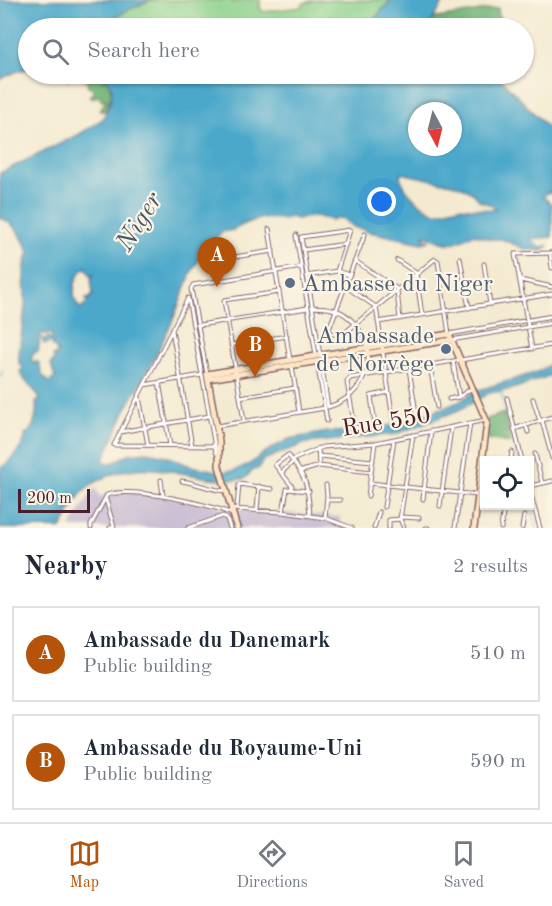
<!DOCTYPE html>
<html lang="en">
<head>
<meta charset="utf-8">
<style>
  body { margin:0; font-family:"Old Standard TT",serif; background:#f2f2f3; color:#1f2937 }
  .controls { position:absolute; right:18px; bottom:18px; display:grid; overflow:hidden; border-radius:0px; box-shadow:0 2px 4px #0004 }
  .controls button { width:54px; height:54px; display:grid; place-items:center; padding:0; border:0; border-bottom:2px solid #e0e1e3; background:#fff; color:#1f2937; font:30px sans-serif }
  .compass { position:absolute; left:408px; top:102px; width:54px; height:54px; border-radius:50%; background:#fff; box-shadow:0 2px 4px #0004; rotate:173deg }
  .scale { position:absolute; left:18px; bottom:15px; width:72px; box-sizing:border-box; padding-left:6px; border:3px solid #4a1f2b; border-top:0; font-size:16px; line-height:21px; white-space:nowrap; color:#4a1f2b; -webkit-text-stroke:4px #fcf5e5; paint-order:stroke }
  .you { position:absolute; left:382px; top:202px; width:21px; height:21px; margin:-15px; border:4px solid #fff; border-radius:50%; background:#1a73e8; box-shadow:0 0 0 9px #1a73e833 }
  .badge { display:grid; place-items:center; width:39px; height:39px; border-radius:50%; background:#b45309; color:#fff; font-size:20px; font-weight:700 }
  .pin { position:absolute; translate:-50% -50px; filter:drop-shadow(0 2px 3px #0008) }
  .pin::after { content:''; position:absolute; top:32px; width:21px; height:18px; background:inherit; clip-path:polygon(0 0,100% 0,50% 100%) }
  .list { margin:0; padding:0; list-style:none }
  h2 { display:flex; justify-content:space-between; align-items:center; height:78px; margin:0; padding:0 24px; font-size:26px }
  h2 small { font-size:20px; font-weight:400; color:#747a83 }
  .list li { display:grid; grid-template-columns:39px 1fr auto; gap:18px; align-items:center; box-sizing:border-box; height:96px; margin:0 12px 12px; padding:0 12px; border:2px solid #e0e1e3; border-radius:0px }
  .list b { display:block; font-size:22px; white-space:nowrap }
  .list p { margin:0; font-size:20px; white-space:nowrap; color:#747a83 }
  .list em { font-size:20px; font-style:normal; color:#747a83 }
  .icon { flex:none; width:33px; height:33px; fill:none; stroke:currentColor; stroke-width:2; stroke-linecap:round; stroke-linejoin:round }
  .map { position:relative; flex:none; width:552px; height:528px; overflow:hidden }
  .search { position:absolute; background:#fff; box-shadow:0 2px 4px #0004; left:18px; right:18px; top:18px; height:66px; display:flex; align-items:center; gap:15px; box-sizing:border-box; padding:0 21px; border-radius:33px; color:#747a83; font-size:22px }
  .sheet { height:294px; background:#fff }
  nav { display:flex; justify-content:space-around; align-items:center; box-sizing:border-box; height:84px; border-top:2px solid #e0e1e3; background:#fff; font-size:16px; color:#747a83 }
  nav a { display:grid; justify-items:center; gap:3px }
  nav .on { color:#b45309 }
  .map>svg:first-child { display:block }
  .industrial { fill:#cbbfd4 }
  .green { fill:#8cd28d; stroke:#6b785c; stroke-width:1.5 }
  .forest { fill:#71b478; stroke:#5e6a52; stroke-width:1.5 }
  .water { fill:#4ca8ca; stroke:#4b647a; stroke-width:1.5; fill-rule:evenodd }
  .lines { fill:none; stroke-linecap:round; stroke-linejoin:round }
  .stream { stroke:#4ca8ca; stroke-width:1.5 }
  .street-casing { stroke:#866665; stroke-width:5 }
  .secondary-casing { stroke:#866665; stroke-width:8 }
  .street { stroke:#fff; stroke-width:3 }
  .secondary { stroke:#fee5c5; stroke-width:5 }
  .service-dot { fill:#5c6f8a; stroke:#fcf5e5; stroke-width:2 }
  .labels { text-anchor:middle; stroke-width:4.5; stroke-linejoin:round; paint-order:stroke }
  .service-label { font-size:24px; fill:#4e5e75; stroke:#fcf5e5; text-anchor:start }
  .street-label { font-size:24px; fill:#4a1f2b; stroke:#fcf5e5 }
  .water-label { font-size:26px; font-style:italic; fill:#4b566b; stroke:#fcf5e5 }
</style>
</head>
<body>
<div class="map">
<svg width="552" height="528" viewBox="0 0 552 528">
  <rect width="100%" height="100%" fill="#fcf5e5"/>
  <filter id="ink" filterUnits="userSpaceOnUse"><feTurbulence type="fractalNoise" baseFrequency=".0167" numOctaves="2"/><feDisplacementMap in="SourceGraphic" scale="12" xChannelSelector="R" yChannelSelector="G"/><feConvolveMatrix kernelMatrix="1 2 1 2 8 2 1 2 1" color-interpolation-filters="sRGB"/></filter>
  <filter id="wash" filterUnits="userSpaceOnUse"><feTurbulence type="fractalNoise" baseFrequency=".008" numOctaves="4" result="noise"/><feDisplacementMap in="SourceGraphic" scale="24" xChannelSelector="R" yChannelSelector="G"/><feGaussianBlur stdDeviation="1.35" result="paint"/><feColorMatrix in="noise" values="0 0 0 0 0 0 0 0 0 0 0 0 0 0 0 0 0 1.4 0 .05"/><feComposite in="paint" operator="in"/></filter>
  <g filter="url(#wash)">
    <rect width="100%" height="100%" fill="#f4ead1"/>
    <path class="industrial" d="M95,487L100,497L117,489L213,504L222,508L340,517L339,528H70Z"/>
    <path class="green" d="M151,0H232L233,3L242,0H260V8L263,12L302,7L304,3L316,0H391L374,19L359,28H104C115,14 135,7 151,0Z"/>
    <path class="forest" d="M498,8L500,28H428L432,19Z
      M62,74H89L108,81L112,93L106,111H100L106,100H101L99,96L91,98L89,96L93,94L94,89L88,87L87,79H84L82,75L70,74L68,80L67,75Z
      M504,413L511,443L488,439L487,419Z"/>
    <path class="water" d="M0,0H151C135,7 115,14 104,28H28V69L18,71L0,79Z
      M391,0H445L428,28H359L374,19Z
      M89,74H496L552,132V193L548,192L543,197L552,204V237L530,239C535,245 542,249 549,245L543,251L525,249L502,239H491L474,234C451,245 449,247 426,235L424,237L429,241L422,243L365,231L363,229C356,230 347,223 342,218L331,220L316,216L296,219L291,217L284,219L262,218L246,223L233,230L222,232L210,243L192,271L172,322L152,363L127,407L103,461L104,462L112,463L129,454L146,452L167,456L190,466L222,472L233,471L250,464L264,453L289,439L327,432L365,431L402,423L459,402L476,391L538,372L552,363V375L512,389L489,393L459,410L396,434L306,443L263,460L259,468L252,471L244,479C194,484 149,453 102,479C94,483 85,487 80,495C73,505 68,518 61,528H0V468C9,464 26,444 25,435C36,428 37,412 36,402L40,400C37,389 24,384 20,371H22L23,366L19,364C18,344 24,325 25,304C26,282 20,275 29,252C23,239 15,222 0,218V173L78,135L103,119L110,102L112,89L108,81L104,78ZM417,111H453V147H417ZM401,173L461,186L474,194L480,201L492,205L495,209L494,210L459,207L435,213C421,206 404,192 400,176ZM86,267L91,276L94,274L91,279L93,294L89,299L86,298L87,303L81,309C69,299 74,275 86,267ZM41,333L47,335L49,333L53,336V339L48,337L44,340L42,337L44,344L52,342L53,345L52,346L55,348L58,353L53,356L55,358L51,364L55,378L49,382L42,375L39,363L35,361L34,364L31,359L34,353L38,352Z"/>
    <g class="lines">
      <path class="stream" d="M0,377L3,370
        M501,392L519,460
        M228,479V488L234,507
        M530,501L537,528
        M235,512L240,528"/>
    </g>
  </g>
  <g filter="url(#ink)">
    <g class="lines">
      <defs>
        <path id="street" d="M269,229L290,360
          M365,234L329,329L331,333L341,336L435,259L438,261L449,334L552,316
          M296,235L316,355
          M303,250L346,244
          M550,253L552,268
          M228,258L273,251
          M460,258L469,308
          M397,260L416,273L422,315
          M355,261L397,289
          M484,264L490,304
          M307,276L337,271L349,275
          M520,280L552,287
          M345,286L376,307L393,419
          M397,291L400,319
          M188,298L114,445L214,446
          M188,298L216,452L218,455
          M312,307C319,308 328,307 335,310C342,312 349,317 354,323C382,354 366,396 328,407L321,362
          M378,322L552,294
          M199,325L308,308
          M172,330L192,446
          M451,340L552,323
          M231,345L287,336
          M532,349L515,254L552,253
          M320,355L301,237L350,230L337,271
          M317,361L327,421
          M453,361L459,397
          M430,365L437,407
          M292,366L299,412
          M409,369L416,413
          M207,374L191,289L193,285L302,267
          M159,382L170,445
          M144,385L202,375
          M389,392L371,396L375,425L355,428L347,382L350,378L552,345
          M139,397L148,445
          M240,397L295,388
          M507,398L522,460
          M449,399L459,397L472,388
          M533,399L540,421
          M542,420L552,458
          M244,421L224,300L279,292
          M526,425L528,432
          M217,426L325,408
          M514,429L552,417
          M120,432L209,416
          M318,448L319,466
          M535,454L542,483
          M319,456L373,461
          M292,460L323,447L375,443L486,420
          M511,460L512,452
          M302,471L319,466L371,472
          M281,473L293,462
          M161,480L163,496
          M182,481C198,483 210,490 226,491
          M370,483L477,495
          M530,486L552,481
          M291,489L292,486L275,465L288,455C307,478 308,486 310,516
          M530,492L540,528
          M368,496L375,443
          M423,499L431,431
          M106,500L114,527L110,528
          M327,500H340
          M440,506L451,428
          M384,507L394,439
          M237,508L239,484L272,489
          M231,509L283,512L325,518L352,528
          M257,510L259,486
          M283,512L287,489L309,491
          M401,517L419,518
          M325,518L327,496L326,485
          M400,519L413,435
          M400,519L404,528
          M91,528V525L107,495C132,486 207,504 233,514
          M188,528L223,516L227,519L230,528
          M374,528L379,512
          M389,528V520L400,519
          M426,528H428
          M455,528L470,423
          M501,528L504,506
          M522,528L524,516"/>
        <path id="secondary" d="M208,379L451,340
          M237,528L219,466V441L207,374L449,334L487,422L474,528"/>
      </defs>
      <use href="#street" class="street-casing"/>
      <use href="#secondary" class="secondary-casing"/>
      <use href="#street" class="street"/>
      <use href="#secondary" class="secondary"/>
    </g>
  </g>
  <g class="service-dot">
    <circle cx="290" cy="283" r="6"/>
    <circle cx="446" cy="349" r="6"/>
  </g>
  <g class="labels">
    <g class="service-label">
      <text x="302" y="291">Ambasse du Niger</text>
      <text x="434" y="343" text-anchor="end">Ambassade<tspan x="434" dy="28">de Norvège</tspan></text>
    </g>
    <g class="street-label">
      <text transform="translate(386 421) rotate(-9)" y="8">Rue 550</text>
    </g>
    <g class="water-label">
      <text transform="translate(138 221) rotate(-58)" y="9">Niger</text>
    </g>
  </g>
</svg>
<div class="controls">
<button><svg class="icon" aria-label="locate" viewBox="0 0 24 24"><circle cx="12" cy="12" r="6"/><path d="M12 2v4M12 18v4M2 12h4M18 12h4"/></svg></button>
</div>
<svg class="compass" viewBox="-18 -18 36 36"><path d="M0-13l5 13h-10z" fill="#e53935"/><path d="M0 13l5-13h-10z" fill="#747a83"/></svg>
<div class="scale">200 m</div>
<div class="you"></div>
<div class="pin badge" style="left:217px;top:287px">A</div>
<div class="pin badge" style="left:255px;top:377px">B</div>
<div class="search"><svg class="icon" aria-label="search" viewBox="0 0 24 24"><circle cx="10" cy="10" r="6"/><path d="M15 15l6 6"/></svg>Search here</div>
</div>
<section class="sheet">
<h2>Nearby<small>2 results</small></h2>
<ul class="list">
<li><span class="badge">A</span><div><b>Ambassade du Danemark</b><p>Public building</p></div><em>510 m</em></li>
<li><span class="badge">B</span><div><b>Ambassade du Royaume-Uni</b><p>Public building</p></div><em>590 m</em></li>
</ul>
</section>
<nav>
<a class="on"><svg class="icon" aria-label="map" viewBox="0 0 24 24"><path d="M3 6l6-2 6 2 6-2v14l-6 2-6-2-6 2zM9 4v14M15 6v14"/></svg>Map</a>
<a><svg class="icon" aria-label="directions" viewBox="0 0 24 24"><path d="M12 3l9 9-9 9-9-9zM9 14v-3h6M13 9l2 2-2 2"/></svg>Directions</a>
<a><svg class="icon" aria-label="saved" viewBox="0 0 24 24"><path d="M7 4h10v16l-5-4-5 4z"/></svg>Saved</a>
</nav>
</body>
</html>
